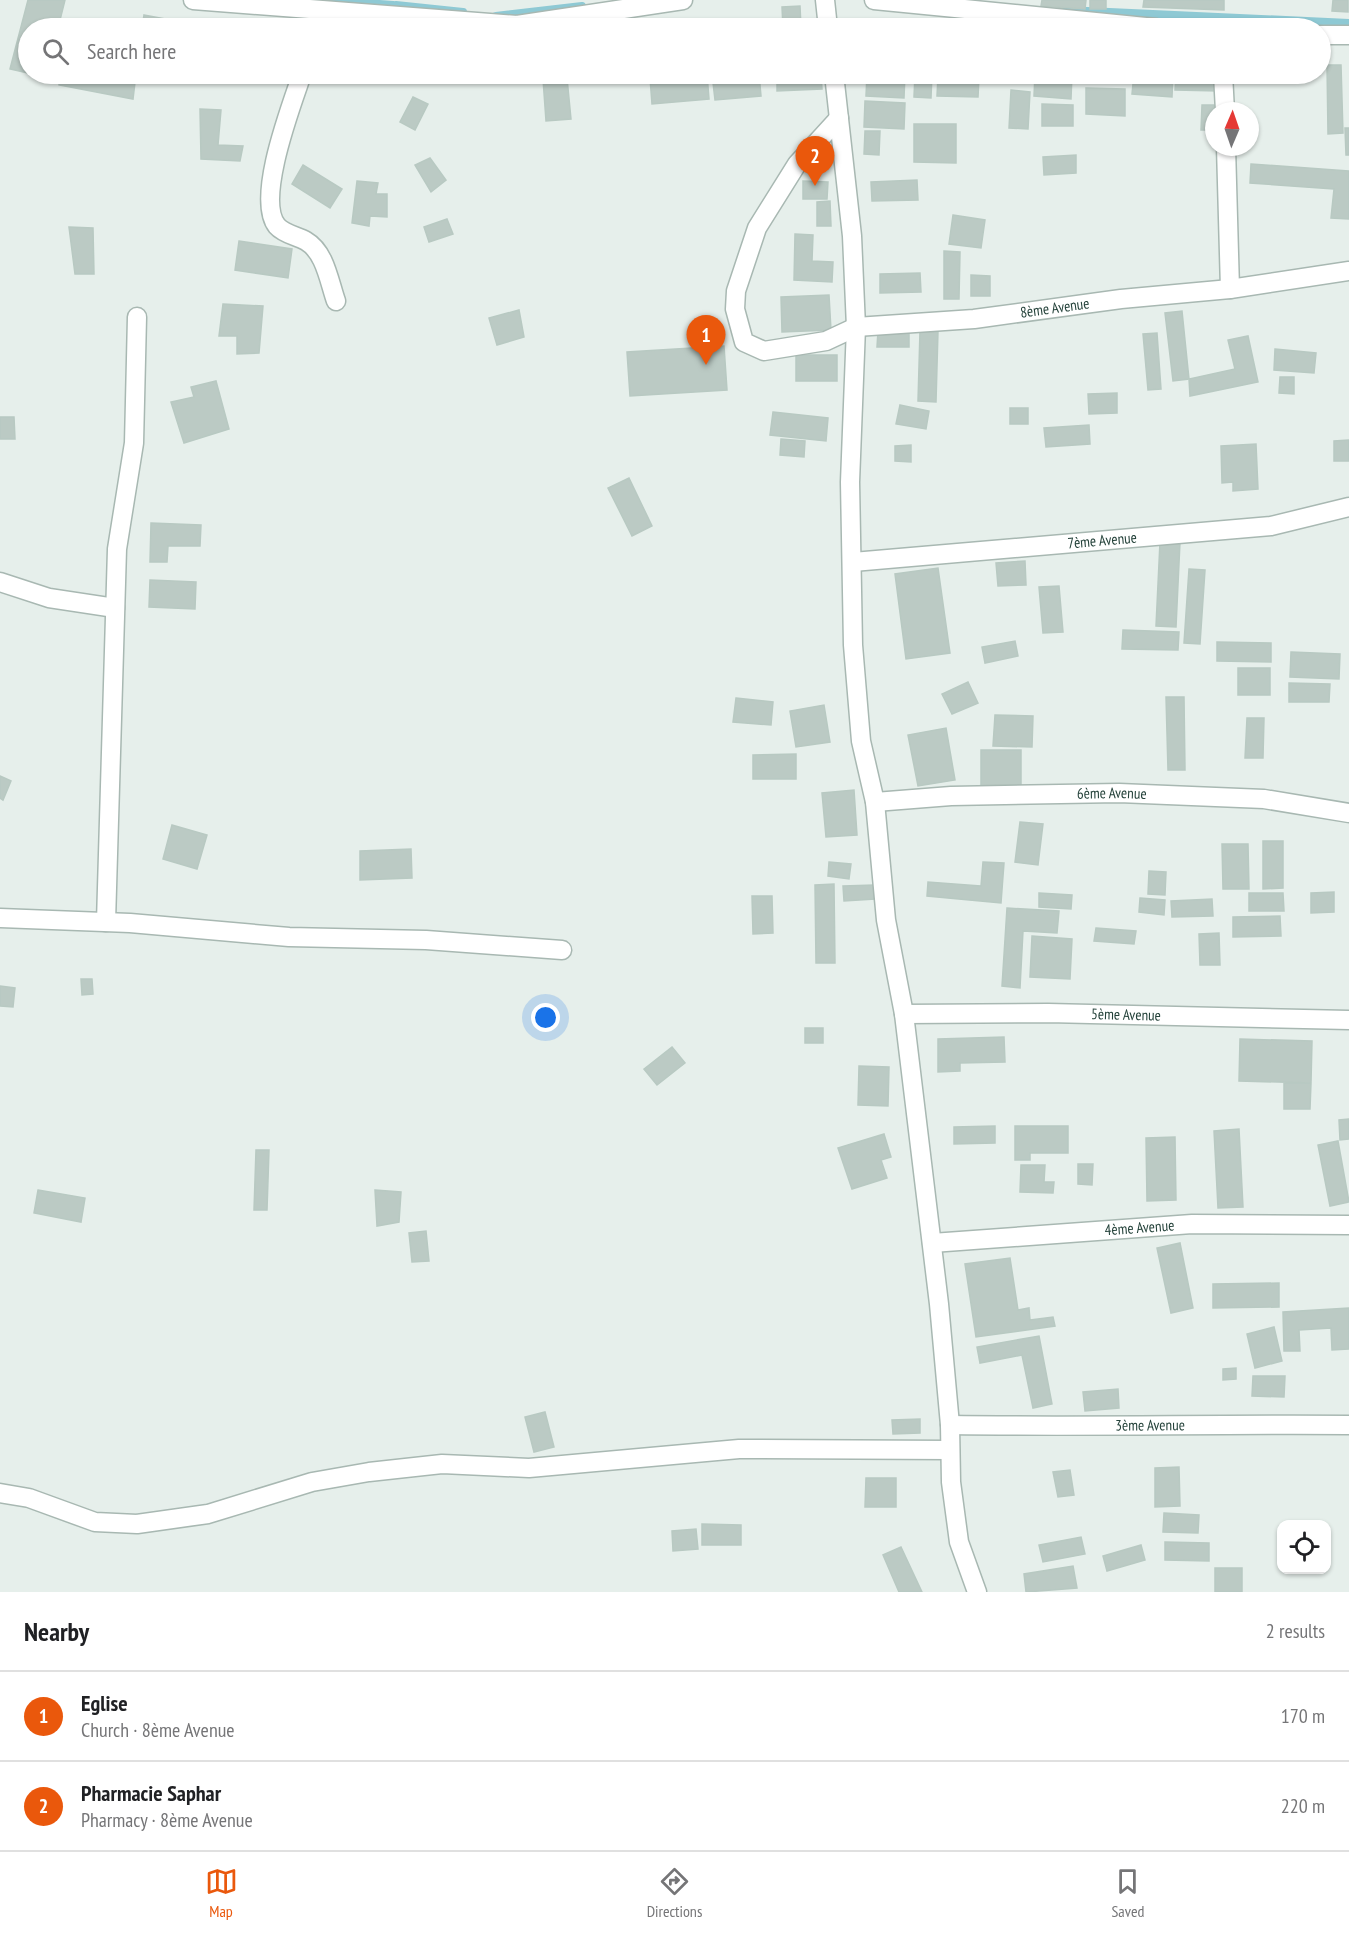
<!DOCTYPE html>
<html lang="en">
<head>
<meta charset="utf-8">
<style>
  body { margin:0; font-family:"PT Sans Narrow",sans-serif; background:#f2f2f2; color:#202124 }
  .controls { position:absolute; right:18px; bottom:18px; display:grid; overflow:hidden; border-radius:12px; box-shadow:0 2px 4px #0004 }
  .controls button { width:54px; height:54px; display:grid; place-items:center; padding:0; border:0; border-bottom:2px solid #e0e0e0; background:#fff; color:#202124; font:30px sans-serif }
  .compass { position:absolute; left:1205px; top:102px; width:54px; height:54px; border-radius:50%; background:#fff; box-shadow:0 2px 4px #0004; rotate:2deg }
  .you { position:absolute; left:546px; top:1018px; width:21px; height:21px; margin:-15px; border:4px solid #fff; border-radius:50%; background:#1a73e8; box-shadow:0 0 0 9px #1a73e833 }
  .badge { display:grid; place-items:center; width:39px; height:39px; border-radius:50%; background:#ea580c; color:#fff; font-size:20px; font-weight:700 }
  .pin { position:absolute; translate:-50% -50px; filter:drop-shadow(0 2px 3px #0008) }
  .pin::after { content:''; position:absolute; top:32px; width:21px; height:18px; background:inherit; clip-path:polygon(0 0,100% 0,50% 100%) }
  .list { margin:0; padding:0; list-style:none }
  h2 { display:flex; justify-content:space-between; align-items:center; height:78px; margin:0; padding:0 24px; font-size:26px }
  h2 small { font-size:20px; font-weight:400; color:#757577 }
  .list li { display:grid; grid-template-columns:39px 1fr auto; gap:18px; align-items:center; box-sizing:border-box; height:90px; padding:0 24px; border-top:2px solid #e0e0e0 }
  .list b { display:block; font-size:22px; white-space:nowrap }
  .list p { margin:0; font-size:20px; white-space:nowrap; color:#757577 }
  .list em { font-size:20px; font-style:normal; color:#757577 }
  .icon { flex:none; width:33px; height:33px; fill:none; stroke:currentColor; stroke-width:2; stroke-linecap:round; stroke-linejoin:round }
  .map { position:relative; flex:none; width:1349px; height:1592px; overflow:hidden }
  .search { position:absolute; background:#fff; box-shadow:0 2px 4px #0004; left:18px; right:18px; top:18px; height:66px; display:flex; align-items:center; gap:15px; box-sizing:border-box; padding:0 21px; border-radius:33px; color:#757577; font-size:22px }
  .sheet { height:258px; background:#fff }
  nav { display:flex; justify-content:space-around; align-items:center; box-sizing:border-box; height:84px; border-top:2px solid #e0e0e0; background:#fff; font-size:16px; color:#757577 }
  nav a { display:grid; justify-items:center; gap:3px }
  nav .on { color:#ea580c }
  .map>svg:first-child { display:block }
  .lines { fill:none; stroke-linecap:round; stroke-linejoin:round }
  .stream { stroke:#8ec9d4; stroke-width:8 }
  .building { fill:#bbcac4; stroke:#b8c9c2; stroke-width:1.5 }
  .minor-casing { stroke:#a8b8b2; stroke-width:21 }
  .minor { stroke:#fff; stroke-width:18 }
  .labels { text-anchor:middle; stroke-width:6; stroke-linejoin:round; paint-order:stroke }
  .street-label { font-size:15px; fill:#24423a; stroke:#f7fbf9 }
</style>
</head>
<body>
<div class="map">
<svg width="1349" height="1592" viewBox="0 0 1349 1592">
  <rect width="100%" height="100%" fill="#e6efeb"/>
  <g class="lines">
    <path class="stream" d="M325,0L393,5
      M396,5L463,12
      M1066,10L1349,23
      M496,16L582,6"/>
  </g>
  <path class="building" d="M28,0H65L58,28H28V73L10,69Z
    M1042,0H1086L1085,9L1041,6Z
    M1090,0H1106V9H1090Z
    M1144,0H1224V10L1143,7Z
    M1333,0H1348V12L1332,11Z
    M800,6L801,27L783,28L782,7Z
    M144,15L166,19L164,28H142Z
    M754,19V28H708L707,24Z
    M1327,65H1341L1343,133L1328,134Z
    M60,74H136L133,99L59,85Z
    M707,74L709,99L652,104L650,78Z
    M712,74H759L761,96L715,100Z
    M777,74H821L822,89L777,91Z
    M867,74H905L904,98L866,96Z
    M915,74H932L931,98L914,97Z
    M989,74H1024L1023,83L988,79Z
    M1035,74H1072L1071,99L1034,96Z
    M1134,74H1173L1172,97L1132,94Z
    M1176,74H1218V91L1175,90Z
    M938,76L979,78L978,97L937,96Z
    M567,78L571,119L546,121L543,79Z
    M1086,88L1125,89V116L1086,114Z
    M1011,90L1030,92L1028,129L1009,128Z
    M413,97L428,104L415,130L400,122Z
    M865,101L905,103L904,129L864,127Z
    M1042,104L1073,105V126H1042Z
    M1202,105H1214L1213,130H1201Z
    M200,109L221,110L218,145L243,146L240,161L201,159Z
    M914,124H956V163L914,162Z
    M1345,128H1349V155H1346Z
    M865,131H880L879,155L864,154Z
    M1076,155V173L1044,175L1043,157Z
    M430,158L446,180L431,192L415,165Z
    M1251,164L1349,171V219L1331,218L1334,189L1250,183Z
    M303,165L342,189L330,208L292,184Z
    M917,180L918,200L872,201L871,182Z
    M357,181L378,183L376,194H387V217L370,216L369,226L352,223Z
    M803,181L828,182L827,199H803Z
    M830,201L831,226H817V202Z
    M953,215L985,220L981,248L949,244Z
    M447,219L453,234L429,242L424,227Z
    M69,227L93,228L94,274H75Z
    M795,234L813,235L812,261L833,262L832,282L794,280Z
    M239,241L292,249L288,278L235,270Z
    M944,251L960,252L959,299H944Z
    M920,273L921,292L880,293V274Z
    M971,275L990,276V296H971Z
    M829,295L831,330L782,332L781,297Z
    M223,304L263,306L259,353L237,354V336H219Z
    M519,310L524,337L497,345L489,318Z
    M1182,311L1189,379L1173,381L1165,313Z
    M878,331L909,332V347H877Z
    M920,331H938L936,402L918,401Z
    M1157,333L1161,389L1148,390L1143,334Z
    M1248,336L1258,382L1190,396L1189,379L1235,369L1228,340Z
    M724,346L727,390L630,396L627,352Z
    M1275,349L1316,353L1314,373L1274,370Z
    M796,355H837V381H796Z
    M1280,377H1294V394L1279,393Z
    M216,381L229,429L184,443L171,402L194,397L191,387Z
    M1117,393V413L1089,414L1088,394Z
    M900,405L929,411L926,429L896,424Z
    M1010,408H1028V424H1010Z
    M773,412L828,418L826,441L770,435Z
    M0,417H14L15,439H0Z
    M1089,425L1090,444L1046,447L1044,428Z
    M781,439L805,441L804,457L780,455Z
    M1349,440V461H1334V441Z
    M1256,444L1258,489L1233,491V482L1222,483L1221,446Z
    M911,445V462L895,461V446Z
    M629,478L652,526L632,536L608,488Z
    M151,523L201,525L200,546H168L167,562H150Z
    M1160,542H1180L1176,627L1156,626Z
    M1025,561L1026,585L998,586L996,563Z
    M938,568L950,653L906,659L895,574Z
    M1189,569L1205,570L1200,644L1184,643Z
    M150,580L196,582L195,609L149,607Z
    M1059,586L1063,632L1043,633L1039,587Z
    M1123,630L1179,632L1178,650L1122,649Z
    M1015,641L1018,656L985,663L982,647Z
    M1217,642L1271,643V662L1217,661Z
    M1291,652L1340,654L1339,679L1290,677Z
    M1238,668H1270V695H1238Z
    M968,682L978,703L952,714L942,694Z
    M1289,683L1330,684L1329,702H1289Z
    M1166,697H1184L1185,770H1168Z
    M736,698L773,702L771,725L733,722Z
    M824,705L830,742L796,747L790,711Z
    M995,715L1033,716L1032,747L993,746Z
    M1247,718H1264L1263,758H1245Z
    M946,728L955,780L918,786L908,735Z
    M981,750H1021V787H981Z
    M796,754V779H753V755Z
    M0,776L11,781L3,800L0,798Z
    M854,790L857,835L826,837L822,793Z
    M1020,822L1043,824L1038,865L1015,862Z
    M172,825L207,835L197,869L163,859Z
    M1263,841H1283V888L1263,889Z
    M1222,844H1248L1249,889H1223Z
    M411,849L412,878L360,880V851Z
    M829,862L851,864L849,879L828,876Z
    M983,862L1004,863L1001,903L927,896L928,882L981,886Z
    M1149,871L1166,872L1165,895L1148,894Z
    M834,884L835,963H816L815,885Z
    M874,885L875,899L844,901L843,886Z
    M1334,892V912L1311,913V893Z
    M1039,893L1072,895L1071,909L1039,907Z
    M1249,893H1283L1284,911H1249Z
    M752,896H772L773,933L753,934Z
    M1140,898L1165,900L1164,915L1139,912Z
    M1212,899L1213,916L1172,917L1171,901Z
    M1007,908L1059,911L1057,933L1023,931L1020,988L1002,986Z
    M1280,916L1281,936L1233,937V917Z
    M1096,928L1136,931L1134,944L1094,941Z
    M1219,933L1220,965H1200L1199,934Z
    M1032,936L1072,939L1070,979L1030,977Z
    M81,979H92L93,994L82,995Z
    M0,986L15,988L13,1007L0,1006Z
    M805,1028H823V1043H805Z
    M1004,1037L1005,1062L960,1063V1071L938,1072V1039Z
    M1240,1039L1312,1041L1311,1083L1239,1081Z
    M672,1047L685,1063L657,1085L644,1069Z
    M859,1066L889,1067L888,1106L858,1105Z
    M1284,1083H1311L1310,1109H1284Z
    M1349,1119V1139L1340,1140L1339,1120Z
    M995,1126V1143L954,1144V1127Z
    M1015,1126H1068V1153H1030V1160H1015Z
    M1239,1129L1243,1207L1218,1208L1214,1131Z
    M884,1134L891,1157L881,1160L887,1178L852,1189L838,1148Z
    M1175,1137L1176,1200L1147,1201L1146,1138Z
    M1338,1141L1349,1202L1330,1206L1318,1145Z
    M256,1150H269L267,1210H254Z
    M1078,1164H1093L1092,1185L1078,1184Z
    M1021,1165H1045L1044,1182H1054L1053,1193L1020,1192Z
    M38,1190L85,1198L81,1222L34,1213Z
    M375,1190L401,1192L399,1222L377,1226Z
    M426,1231L429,1261L412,1262L409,1233Z
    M1180,1243L1193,1308L1171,1313L1157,1248Z
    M1010,1258L1018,1310L1029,1308L1030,1320L1053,1317L1055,1326L976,1337L965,1264Z
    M1279,1283V1307L1213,1308V1284Z
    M1349,1308V1349L1332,1350L1331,1328L1299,1330L1300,1351H1284L1283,1312Z
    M1274,1327L1282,1361L1255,1368L1247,1334Z
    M1039,1336L1052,1404L1033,1408L1022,1355L980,1363L977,1347Z
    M1236,1368V1379L1223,1380V1369Z
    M1253,1376H1285L1284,1397L1252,1396Z
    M1118,1389L1119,1408L1085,1411L1083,1392Z
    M545,1412L554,1447L534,1452L525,1417Z
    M920,1419V1433L893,1434L892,1420Z
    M1179,1467L1180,1506L1155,1507V1468Z
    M1070,1470L1074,1495L1058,1497L1053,1472Z
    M866,1478H896V1507H865Z
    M1164,1513L1199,1515L1198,1533L1163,1532Z
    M702,1524L741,1525V1545H702Z
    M696,1529L698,1549L673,1551L672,1531Z
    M1081,1537L1085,1554L1043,1562L1039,1545Z
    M1165,1542L1209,1543V1561L1165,1560Z
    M1141,1545L1145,1560L1107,1571L1103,1556Z
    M901,1547L922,1592H899L883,1555Z
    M1073,1566L1077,1588L1026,1592L1024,1574Z
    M1215,1568H1242V1592H1215Z"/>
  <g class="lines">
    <defs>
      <g id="minor">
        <path d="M193,0L517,25L683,0"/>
        <path d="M825,0L828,28"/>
        <path d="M874,0L1156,28"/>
        <path d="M319,28L327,12"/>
        <path d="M1320,35H1349"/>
        <path d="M302,74C292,104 255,199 277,226C284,234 297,236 306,241C325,252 329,281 336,301"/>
        <path d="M834,74L852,236L856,327L850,482L853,645L861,741L875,802L886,920L904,1014L939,1304L950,1425L951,1482L959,1542L977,1592"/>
        <path d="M1223,74L1225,111"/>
        <path id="s1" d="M839,118L797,164L757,228L736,291L735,309L744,342L764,351L826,341L856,327L974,319L1121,299L1230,289L1349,271"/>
        <path d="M1226,147L1230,289"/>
        <path id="s2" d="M853,562L1271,526L1349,507"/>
        <path d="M0,582L49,598L115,608"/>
        <path id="s3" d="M875,802L951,796L1119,793L1264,799L1349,813"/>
        <path d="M0,918L130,923L289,937L426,940L562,950"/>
        <path d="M106,922L117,549L134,443L137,317"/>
        <path id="s4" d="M904,1014L1048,1013L1349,1020"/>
        <path id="s5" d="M932,1243L1192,1224L1349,1225"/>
        <path id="s6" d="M950,1425C1083,1427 1216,1424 1349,1425"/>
        <path d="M0,1493L29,1498L95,1522L137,1524L208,1514L312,1482L369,1472L442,1464L529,1468L739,1449L950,1450"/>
      </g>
    </defs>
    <use href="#minor" class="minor-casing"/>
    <use href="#minor" class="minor"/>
  </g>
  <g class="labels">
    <g class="street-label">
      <text dy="5" stroke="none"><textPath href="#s1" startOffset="574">8ème Avenue</textPath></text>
      <text dy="5" stroke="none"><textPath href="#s2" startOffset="250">7ème Avenue</textPath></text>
      <text dy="5" stroke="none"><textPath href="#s3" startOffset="237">6ème Avenue</textPath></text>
      <text dy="5" stroke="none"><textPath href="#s4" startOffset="222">5ème Avenue</textPath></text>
      <text dy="5" stroke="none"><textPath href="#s5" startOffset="208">4ème Avenue</textPath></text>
      <text dy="5" stroke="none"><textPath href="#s6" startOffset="200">3ème Avenue</textPath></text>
    </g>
  </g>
</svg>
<div class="controls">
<button><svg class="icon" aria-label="locate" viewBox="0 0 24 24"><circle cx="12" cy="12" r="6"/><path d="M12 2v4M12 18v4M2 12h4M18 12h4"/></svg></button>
</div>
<svg class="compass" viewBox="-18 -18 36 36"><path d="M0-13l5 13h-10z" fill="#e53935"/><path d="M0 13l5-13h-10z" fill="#757577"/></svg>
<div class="you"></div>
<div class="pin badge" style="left:706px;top:365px">1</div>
<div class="pin badge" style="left:815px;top:186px">2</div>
<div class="search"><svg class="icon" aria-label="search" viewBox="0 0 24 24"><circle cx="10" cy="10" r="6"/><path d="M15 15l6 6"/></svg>Search here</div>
</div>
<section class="sheet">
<h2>Nearby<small>2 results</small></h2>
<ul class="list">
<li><span class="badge">1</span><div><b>Eglise</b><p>Church · 8ème Avenue</p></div><em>170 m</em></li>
<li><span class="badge">2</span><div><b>Pharmacie Saphar</b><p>Pharmacy · 8ème Avenue</p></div><em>220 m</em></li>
</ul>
</section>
<nav>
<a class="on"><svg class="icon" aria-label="map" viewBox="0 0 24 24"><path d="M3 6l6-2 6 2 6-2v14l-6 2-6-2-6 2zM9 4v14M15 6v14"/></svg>Map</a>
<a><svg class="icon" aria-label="directions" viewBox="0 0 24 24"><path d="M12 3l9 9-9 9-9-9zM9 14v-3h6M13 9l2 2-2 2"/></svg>Directions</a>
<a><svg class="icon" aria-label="saved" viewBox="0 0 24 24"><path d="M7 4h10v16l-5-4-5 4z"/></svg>Saved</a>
</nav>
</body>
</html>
